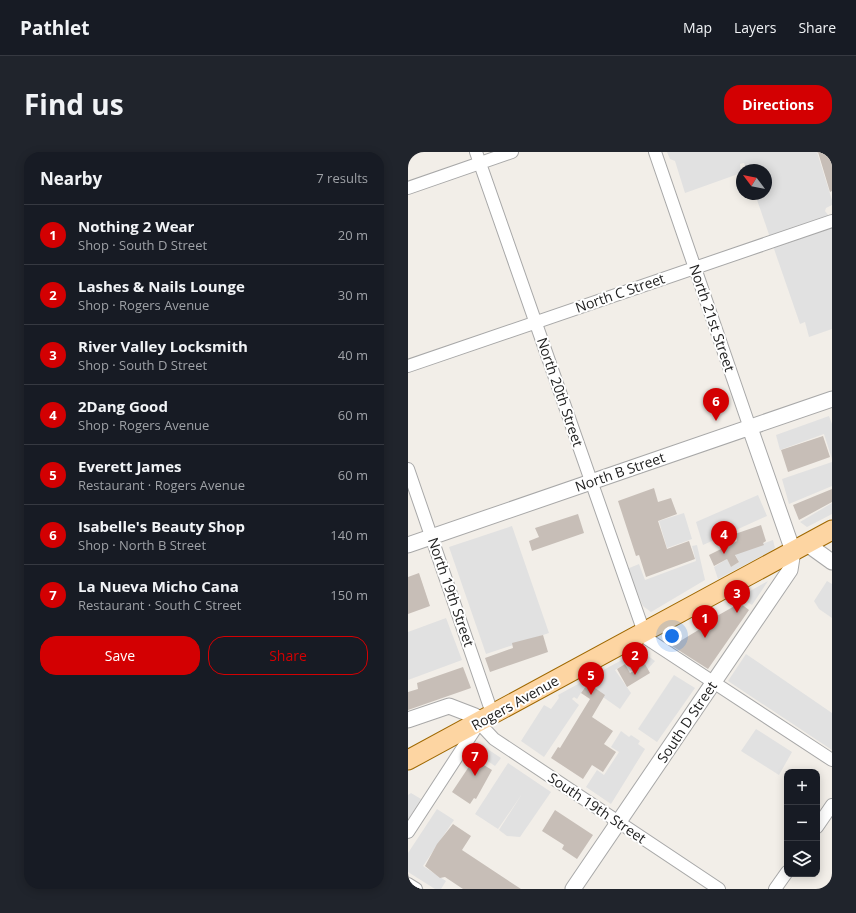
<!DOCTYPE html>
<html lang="en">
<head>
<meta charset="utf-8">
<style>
  body { margin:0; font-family:"Open Sans",sans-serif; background:#20242c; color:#f1f3f6 }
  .controls { position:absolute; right:12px; bottom:12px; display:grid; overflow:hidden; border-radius:8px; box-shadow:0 2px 10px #0003 }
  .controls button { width:36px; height:36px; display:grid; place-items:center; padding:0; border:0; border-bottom:1px solid #363941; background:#171b24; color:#f1f3f6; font:20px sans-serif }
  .compass { position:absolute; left:328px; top:12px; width:36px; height:36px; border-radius:50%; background:#171b24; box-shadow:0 2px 10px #0003; rotate:302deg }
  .you { position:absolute; left:264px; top:484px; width:14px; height:14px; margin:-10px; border:3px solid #fff; border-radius:50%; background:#1a73e8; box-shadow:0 0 0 6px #1a73e833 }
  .badge { display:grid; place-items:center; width:26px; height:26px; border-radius:50%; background:#d30002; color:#fff; font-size:13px; font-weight:700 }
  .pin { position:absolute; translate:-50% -33px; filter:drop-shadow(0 1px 2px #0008) }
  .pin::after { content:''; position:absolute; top:21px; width:14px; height:12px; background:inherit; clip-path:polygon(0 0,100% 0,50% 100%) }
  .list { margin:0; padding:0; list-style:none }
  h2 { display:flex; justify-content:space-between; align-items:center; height:52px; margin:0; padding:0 16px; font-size:17px }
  h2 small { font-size:13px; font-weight:400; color:#9ea1a6 }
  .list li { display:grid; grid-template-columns:26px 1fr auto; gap:12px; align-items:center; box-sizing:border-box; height:60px; padding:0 16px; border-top:1px solid #363941 }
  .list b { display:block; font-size:15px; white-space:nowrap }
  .list p { margin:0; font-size:13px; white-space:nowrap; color:#9ea1a6 }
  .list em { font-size:13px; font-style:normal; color:#9ea1a6 }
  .actions { display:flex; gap:8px; padding:12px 16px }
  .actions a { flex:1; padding:9px 0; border:1px solid #d30002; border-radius:16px; text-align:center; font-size:14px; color:#d30002 }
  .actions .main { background:#d30002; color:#fff }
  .icon { flex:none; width:22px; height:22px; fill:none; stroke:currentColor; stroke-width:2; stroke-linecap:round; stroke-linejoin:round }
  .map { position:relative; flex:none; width:424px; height:737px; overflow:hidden; border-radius:16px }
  header { display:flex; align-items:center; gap:24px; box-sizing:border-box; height:56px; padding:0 20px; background:#171b24; border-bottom:1px solid #363941 }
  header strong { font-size:19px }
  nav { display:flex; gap:22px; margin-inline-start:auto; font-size:14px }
  .intro { display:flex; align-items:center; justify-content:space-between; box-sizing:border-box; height:96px; padding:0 24px }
  h1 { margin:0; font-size:28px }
  .button { padding:10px 18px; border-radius:16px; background:#d30002; color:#fff; font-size:14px; font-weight:700 }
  main { display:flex; gap:24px; padding:0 24px }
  aside { flex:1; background:#171b24; border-radius:16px; box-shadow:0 2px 10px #0003 }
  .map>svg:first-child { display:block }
  .parking { fill:#e1e1e1 }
  .building { fill:#c7beb7 }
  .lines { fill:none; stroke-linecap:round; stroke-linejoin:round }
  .minor-casing { stroke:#a8a8a8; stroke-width:14 }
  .tertiary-casing { stroke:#a8a8a8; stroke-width:17 }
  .primary-casing { stroke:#9f6800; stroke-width:21 }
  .minor { stroke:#fff; stroke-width:12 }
  .tertiary { stroke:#fff; stroke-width:15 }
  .primary { stroke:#fdd5a2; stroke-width:19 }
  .labels { text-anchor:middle; stroke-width:4; stroke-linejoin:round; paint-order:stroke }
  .street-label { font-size:14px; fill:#212121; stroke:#fff }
</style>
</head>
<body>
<header>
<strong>Pathlet</strong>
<nav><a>Map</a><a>Layers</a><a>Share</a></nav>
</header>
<div class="intro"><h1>Find us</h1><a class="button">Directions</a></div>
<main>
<aside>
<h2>Nearby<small>7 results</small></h2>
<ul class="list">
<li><span class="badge">1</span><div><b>Nothing 2 Wear</b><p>Shop · South D Street</p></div><em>20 m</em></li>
<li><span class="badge">2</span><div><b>Lashes &amp; Nails Lounge</b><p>Shop · Rogers Avenue</p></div><em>30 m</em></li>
<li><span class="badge">3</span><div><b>River Valley Locksmith</b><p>Shop · South D Street</p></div><em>40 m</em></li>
<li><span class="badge">4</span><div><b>2Dang Good</b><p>Shop · Rogers Avenue</p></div><em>60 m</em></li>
<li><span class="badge">5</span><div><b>Everett James</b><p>Restaurant · Rogers Avenue</p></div><em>60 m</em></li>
<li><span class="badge">6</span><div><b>Isabelle's Beauty Shop</b><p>Shop · North B Street</p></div><em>140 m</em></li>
<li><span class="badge">7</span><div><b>La Nueva Micho Cana</b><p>Restaurant · South C Street</p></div><em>150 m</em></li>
</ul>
<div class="actions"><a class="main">Save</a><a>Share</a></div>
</aside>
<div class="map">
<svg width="424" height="737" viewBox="0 0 424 737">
  <rect width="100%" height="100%" fill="#f2eee8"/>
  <path class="parking" d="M259,0H409L424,48V53L418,56L417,59L420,63L424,64V177L401,185L397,170L392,172L347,42H358V18H339L336,11L332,12L333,21L277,41L267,9L262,7Z
    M421,264L424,272V307L416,282L372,298L368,283Z
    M424,310V334L381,352L374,327Z
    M350,343L359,364L295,393L288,370Z
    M424,351V362L399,375L392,370Z
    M276,361L284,387L259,396L251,369Z
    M104,374L141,481L78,502L41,395Z
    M365,388L367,396L363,399L310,427L306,415L319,407L323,415L331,410L327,402Z
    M289,393L297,428L243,460L235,454L219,417L231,412L237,428L288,409L284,394Z
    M360,429L344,453L333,446V444Z
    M419,429L424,432V466L411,457L406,449Z
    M38,466L54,508L0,528V480Z
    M232,498L247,509L239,518L237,512L221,520L217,512L207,518L223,541L212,557L178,533L169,547L166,545L164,547L171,553L136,605L113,589L136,553L143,557L151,546L150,543Z
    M338,502L424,561V598L320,529Z
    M266,523L287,536L249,590L230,577Z
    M348,577L384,600L371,623L333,599Z
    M213,579L221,585L223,583L232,589L230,592L237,597L203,652L178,635L189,618L196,623L211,600L203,595Z
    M75,594L93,606L87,614L69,602Z
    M100,611L143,640L112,685L99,684L91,678L114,642L90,677L67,662Z
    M3,641L13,647L0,668V643Z
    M29,657L46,668L15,714L38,729L33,737H27L0,720V701Z"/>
  <path class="building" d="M410,0H424V39L422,40Z
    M415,284L422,305L380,320L373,298Z
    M246,336L250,350L263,346L269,362L250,369L259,397L281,389L287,407L238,425L231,403L228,404L210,349Z
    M424,337V350L391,368L385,353Z
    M170,362L176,381L124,399L121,389L131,385L127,376Z
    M353,373L358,389L355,391L356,393L327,403L331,410L323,415L319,407L306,414L301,403L329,389L327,382Z
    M11,421L22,454L0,462V425Z
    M332,451L341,458L300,517L264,494L302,471L300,469Z
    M135,483L140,500L82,520L77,506L105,496L104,491Z
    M217,512L222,521L237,512L242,521L219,535L209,517Z
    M55,515L63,536L0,558V540L10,537L9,531Z
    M180,531L197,543L184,565L205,579L196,592L208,600L195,620L184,613L175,627L143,606L150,595L152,596L182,547L173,541Z
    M66,607L84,618L68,647L66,646L62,652L44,640Z
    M147,658L185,683L169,707L154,697L156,693L134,679Z
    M45,672L63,684L54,698L113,737H55L37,725L32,726L17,714L29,692Z"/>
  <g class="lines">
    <defs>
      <path id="minor" d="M68,0L238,486L424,608
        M247,0L342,276
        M0,36L104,0
        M0,214L424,69
        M0,317L85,564
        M409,675L424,653
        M0,680L71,571L86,587L311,737
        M0,732L8,737
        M367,737L379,720"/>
      <path id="tertiary" d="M399,392L424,410
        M0,393L424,247
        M0,568L41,554L67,564L71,571
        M165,737L382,418L385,399L342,276"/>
      <path id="primary" d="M0,608L424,378"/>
    </defs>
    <use href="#minor" class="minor-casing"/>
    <use href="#tertiary" class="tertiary-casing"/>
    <use href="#primary" class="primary-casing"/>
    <use href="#minor" class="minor"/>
    <use href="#tertiary" class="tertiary"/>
    <use href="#primary" class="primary"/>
  </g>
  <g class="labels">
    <g class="street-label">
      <text transform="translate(212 141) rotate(-19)" y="5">North C Street</text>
      <text transform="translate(304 166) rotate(71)" y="5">North 21st Street</text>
      <text transform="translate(152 240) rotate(71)" y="5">North 20th Street</text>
      <text transform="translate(212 320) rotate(-19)" y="5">North B Street</text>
      <text transform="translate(43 440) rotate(71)" y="5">North 19th Street</text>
      <text transform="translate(107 551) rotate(-29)" y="5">Rogers Avenue</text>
      <text transform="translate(279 570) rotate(-56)" y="5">South D Street</text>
      <text transform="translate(189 656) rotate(34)" y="5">South 19th Street</text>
    </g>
  </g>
</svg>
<div class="controls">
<button>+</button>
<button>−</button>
<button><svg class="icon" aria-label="layers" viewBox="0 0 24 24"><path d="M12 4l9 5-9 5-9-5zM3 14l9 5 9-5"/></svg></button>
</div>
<svg class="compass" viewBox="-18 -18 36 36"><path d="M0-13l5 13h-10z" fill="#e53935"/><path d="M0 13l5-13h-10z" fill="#9ea1a6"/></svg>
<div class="you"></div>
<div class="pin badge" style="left:297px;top:486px">1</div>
<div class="pin badge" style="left:227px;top:523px">2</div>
<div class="pin badge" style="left:329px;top:461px">3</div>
<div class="pin badge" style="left:316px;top:402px">4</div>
<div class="pin badge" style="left:183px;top:543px">5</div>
<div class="pin badge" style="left:308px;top:269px">6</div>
<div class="pin badge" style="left:67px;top:624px">7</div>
</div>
</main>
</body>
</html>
